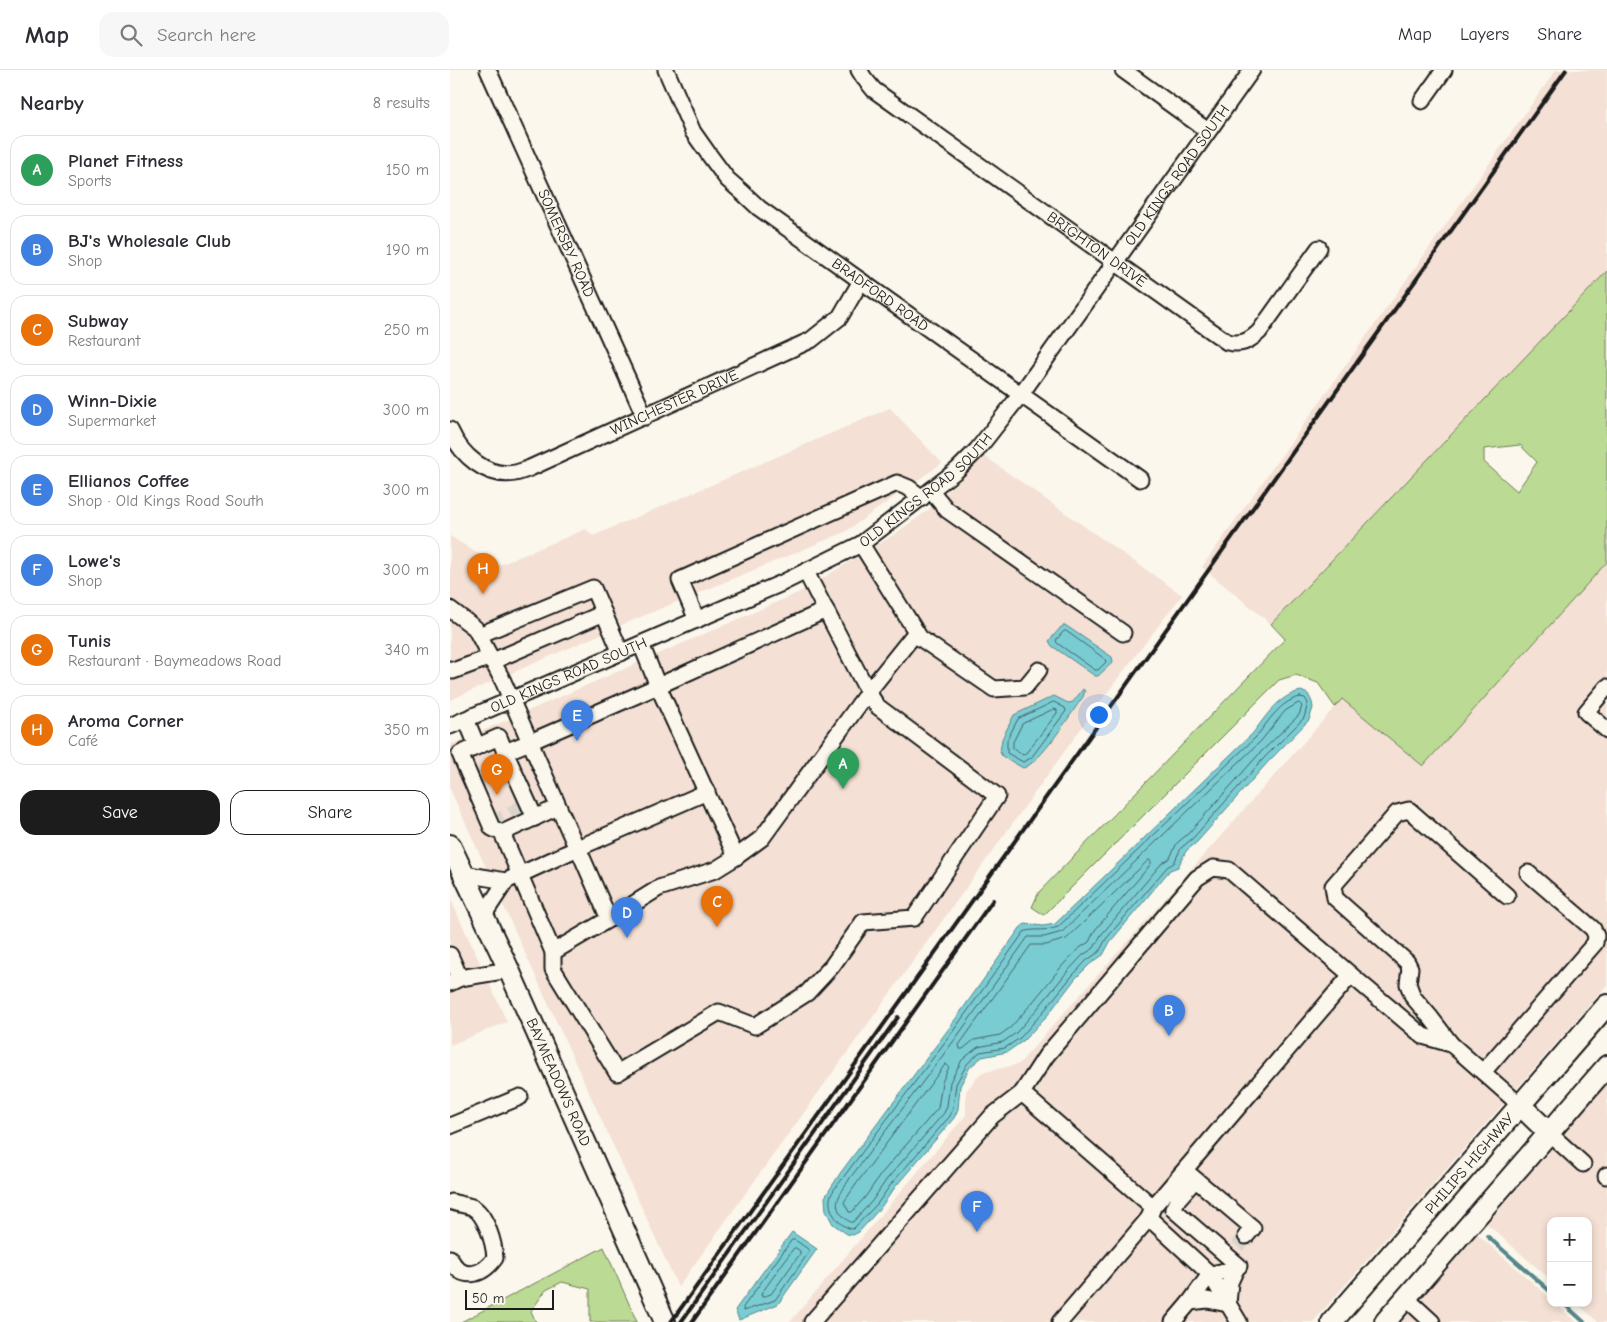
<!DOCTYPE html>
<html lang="en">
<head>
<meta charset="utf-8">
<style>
  body { margin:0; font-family:"Comic Neue",sans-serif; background:#f7f7f7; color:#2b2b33 }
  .controls { position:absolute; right:15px; bottom:15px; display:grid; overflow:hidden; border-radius:10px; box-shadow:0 2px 8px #0003 }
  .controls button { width:45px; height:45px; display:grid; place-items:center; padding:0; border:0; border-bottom:1px solid #e1e1e2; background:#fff; color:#2b2b33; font:25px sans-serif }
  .scale { position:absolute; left:15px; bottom:12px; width:89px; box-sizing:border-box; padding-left:5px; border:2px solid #1c1c1c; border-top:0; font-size:14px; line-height:18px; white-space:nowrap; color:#1c1c1c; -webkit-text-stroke:4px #fbf7ec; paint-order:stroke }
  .you { position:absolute; left:648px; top:644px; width:18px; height:18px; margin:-12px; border:4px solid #fff; border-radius:50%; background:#1a73e8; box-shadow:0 0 0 8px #1a73e833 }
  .badge { display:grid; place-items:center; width:32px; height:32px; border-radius:50%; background:#1c1c1c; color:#fff; font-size:16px; font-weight:700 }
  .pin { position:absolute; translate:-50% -41px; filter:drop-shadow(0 1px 2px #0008) }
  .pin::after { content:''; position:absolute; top:26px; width:18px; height:15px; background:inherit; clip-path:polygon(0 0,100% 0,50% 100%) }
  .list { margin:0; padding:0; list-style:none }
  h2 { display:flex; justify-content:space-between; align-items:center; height:65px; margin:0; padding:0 20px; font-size:21px }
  h2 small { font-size:16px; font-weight:400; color:#7c7c81 }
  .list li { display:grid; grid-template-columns:32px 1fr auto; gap:15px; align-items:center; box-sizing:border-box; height:70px; margin:0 10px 10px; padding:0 10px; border:1px solid #e1e1e2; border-radius:15px }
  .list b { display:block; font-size:19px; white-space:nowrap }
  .list p { margin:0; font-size:16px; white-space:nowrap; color:#7c7c81 }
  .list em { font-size:16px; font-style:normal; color:#7c7c81 }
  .actions { display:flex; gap:10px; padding:15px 20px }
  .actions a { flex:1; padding:11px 0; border:1px solid #1c1c1c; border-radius:15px; text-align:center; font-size:18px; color:#1c1c1c }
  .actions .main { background:#1c1c1c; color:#fff }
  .icon { flex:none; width:28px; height:28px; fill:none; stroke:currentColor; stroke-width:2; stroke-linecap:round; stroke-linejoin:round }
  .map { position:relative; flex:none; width:1157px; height:1252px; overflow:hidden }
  header { display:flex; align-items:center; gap:30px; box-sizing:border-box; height:70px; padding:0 25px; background:#fff; border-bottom:1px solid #e1e1e2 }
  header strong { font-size:24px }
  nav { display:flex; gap:28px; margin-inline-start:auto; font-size:18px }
  .search { width:350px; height:45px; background:#f7f7f7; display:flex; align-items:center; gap:12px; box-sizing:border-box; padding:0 18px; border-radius:15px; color:#7c7c81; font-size:19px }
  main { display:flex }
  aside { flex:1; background:#fff }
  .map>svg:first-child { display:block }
  .built { fill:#f4e0d4 }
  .green { fill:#bbda93; stroke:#6c7b58; fill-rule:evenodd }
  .water { fill:#7accd3; stroke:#54868a }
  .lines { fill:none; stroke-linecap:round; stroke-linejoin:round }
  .shore { stroke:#426265; stroke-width:1 }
  .stream { stroke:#54868a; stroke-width:4 }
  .minor-tunnel { stroke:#dad6cd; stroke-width:15; stroke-dasharray:15 8; stroke-linecap:butt }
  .minor-casing { stroke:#1c1c1c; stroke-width:19 }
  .major-casing { stroke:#1c1c1c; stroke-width:24 }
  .minor { stroke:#fbf7ec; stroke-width:15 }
  .major { stroke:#fbf7ec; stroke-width:20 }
  .rail { stroke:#1c1c1c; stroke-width:4 }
  .labels { text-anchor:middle; stroke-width:4; stroke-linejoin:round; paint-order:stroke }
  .street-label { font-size:15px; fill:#1c1c1c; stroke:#fbf7ec }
</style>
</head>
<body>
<header>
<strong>Map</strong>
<div class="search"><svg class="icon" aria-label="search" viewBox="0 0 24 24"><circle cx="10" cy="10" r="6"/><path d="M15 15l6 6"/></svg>Search here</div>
<nav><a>Map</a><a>Layers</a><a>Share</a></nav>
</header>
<main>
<aside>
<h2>Nearby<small>8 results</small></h2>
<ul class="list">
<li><span class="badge" style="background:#2e9e5b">A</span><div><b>Planet Fitness</b><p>Sports</p></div><em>150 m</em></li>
<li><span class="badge" style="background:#3f7fe0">B</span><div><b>BJ's Wholesale Club</b><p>Shop</p></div><em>190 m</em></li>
<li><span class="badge" style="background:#e8710a">C</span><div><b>Subway</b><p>Restaurant</p></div><em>250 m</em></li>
<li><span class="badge" style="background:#3f7fe0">D</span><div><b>Winn-Dixie</b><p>Supermarket</p></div><em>300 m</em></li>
<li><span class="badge" style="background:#3f7fe0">E</span><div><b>Ellianos Coffee</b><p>Shop · Old Kings Road South</p></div><em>300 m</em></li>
<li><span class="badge" style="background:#3f7fe0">F</span><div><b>Lowe's</b><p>Shop</p></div><em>300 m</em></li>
<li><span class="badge" style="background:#e8710a">G</span><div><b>Tunis</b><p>Restaurant · Baymeadows Road</p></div><em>340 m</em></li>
<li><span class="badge" style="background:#e8710a">H</span><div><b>Aroma Corner</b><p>Café</p></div><em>350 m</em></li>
</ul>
<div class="actions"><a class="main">Save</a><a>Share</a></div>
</aside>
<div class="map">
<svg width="1157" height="1252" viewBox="0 0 1157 1252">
  <rect width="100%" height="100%" fill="#fbf7ec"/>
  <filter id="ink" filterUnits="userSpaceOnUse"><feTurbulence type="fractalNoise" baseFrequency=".02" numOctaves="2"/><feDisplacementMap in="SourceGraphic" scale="10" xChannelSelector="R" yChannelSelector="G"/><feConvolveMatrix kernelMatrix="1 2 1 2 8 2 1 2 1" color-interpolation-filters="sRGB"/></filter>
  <g filter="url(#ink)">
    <path class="built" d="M1106,0H1157V201L821,554L752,497Z
      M440,338L492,393L395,462L181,551L0,630V466L47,496L136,459L143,466Z
      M534,386L732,525L656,624L228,1217L0,719V675L348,523L442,466L477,441Z
      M1157,492V915L863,1252H340L516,1045V1021L531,1003L569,994L892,629L973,696Z
      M0,828L57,952L0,975Z
      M1157,1014V1252H1148L1127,1233H1138V1151H1101V1210L1037,1154Z
      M1027,1164L1101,1229V1233H1105L1126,1252H950Z"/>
    <path class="green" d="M1157,201V492L973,696L892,629L885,637L868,613L846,605L829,610L594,845L582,837L589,822L835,569L821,554ZM1070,375L1087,392L1067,421L1034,392V379Z
      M154,1177L187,1252H140V1219L112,1212L96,1220L81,1241L86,1252H11Z"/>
    <path class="water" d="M615,555L662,587L663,592L648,606H645L602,576L599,571L611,557Z
      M633,619L635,621L633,627C621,643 590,694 573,698L552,686L550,682L552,669L564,645L604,626L618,633L623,632Z
      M851,621L858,624L862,632L863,638L859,650L818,692L747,772L736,781L728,797L720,800L660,872L653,885L640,894L625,909L597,946L573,971L557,982L532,987L520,997L510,1016L508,1039L504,1048L446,1116L431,1137L409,1162L403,1165L397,1164L383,1154L376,1141L375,1127L391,1102L497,961L570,858L575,854L593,856L605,854L803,663C816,646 828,626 851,621Z
      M342,1162L367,1179L328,1234L289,1250L285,1240Z"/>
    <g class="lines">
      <path class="shore" d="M616,561L655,589L656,592L648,600H645L607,573L606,570L613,562Z
        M850,627L855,628L858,633L854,648L814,688L743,768L731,778L724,793L717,797L656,869L649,882L637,890L622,906L593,942L570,968L555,978L530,982L517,994L506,1014L503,1038L500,1046L442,1113L427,1134L403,1159C391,1158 378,1142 380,1129C381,1121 391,1111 395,1105L501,964L574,862C581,858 596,862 608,857L806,667C818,652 830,631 850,627Z
        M604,632L615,638L616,641L581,688L573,692L557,683V670L568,649Z
        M849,633L852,636L849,645L809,684L739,763L727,773L720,788L712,793L651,865L644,878L633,885L617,902L588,938L566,963L553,972L528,977L512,990L500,1012L497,1036L494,1043L437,1109L422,1131L403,1152H400C378,1136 389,1127 400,1108L506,968L578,867H594L612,862L811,671L835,641Z
        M604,639L607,640V643L576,683L573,685L563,679V672L572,654Z
        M699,790L701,791V794L645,860L639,872L628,879L612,896L582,933L561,957L550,965L524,970L513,979H510L509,975L581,875H596L616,869Z
        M496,994L499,997L492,1012L488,1038L431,1104L416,1126L402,1142H399L394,1132L407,1113Z
        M342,1170H345L358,1179L359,1182L325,1230L294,1241L293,1238Z
        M346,1178L350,1181V1184L321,1224L312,1227L311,1224L343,1179Z"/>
      <path class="stream" d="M1037,1166L1101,1222
        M1113,1233L1134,1252"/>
      <path class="minor-tunnel" d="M39,752C56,749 65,743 77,731
        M787,1176L796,1166"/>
      <defs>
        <g id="minor">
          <path id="s1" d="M38,0L195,347"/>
          <path id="s2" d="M216,0L243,62L260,86L277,109L293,123L309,138L411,211L690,409"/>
          <path id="s3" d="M409,0L414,8L424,20L777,272C791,275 798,272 809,262L869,178"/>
          <path d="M673,0L758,61"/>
          <path d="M972,31L994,0"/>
          <path id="s4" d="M0,360C11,385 36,408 65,403C70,402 75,400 80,398L361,270L390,247L411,211"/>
          <path d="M481,421L497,440L673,563"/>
          <path d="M411,474L470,568L544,619L575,617L589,600"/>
          <path d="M356,502L418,622L466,562"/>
          <path d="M0,539L25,558L53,611L80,672L208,616L286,787L312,768L418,622L427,636L547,726L464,848L413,852L382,896L357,923L305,956L269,942L167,1003L103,899V882"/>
          <path d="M247,550L230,510L447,413L459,418L472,428"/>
          <path d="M29,565L143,518L171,583"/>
          <path d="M191,574L208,616L376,540"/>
          <path d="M43,591L154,543"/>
          <path d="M0,599L3,601L41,587"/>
          <path d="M1157,617L1136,642L1157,660"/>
          <path d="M16,649L27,676"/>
          <path id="s5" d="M0,656L332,513L411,474L507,400L527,380L571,324L802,0"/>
          <path d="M55,682L85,748"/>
          <path d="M52,763L108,737"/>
          <path d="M14,804L56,811"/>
          <path d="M33,846L56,811L128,778L159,849L209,818L265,800L286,787"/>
          <path d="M159,849L103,882L52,763L42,758L10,684L49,667L55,682L80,672L124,772L128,778L257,722"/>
          <path d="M0,885L10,908"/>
          <path d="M0,913L10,908L59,900"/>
          <path d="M1001,974L981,948L963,927L958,914L960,898L957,892L885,828L883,816L947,743L959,740L1057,826"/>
          <path d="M1033,1002L1145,873L1146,866L1143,859L1078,803"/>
          <path d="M0,1056L70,1027"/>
          <path d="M1099,1063L1133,1094"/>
          <path d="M739,1104L803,1158L796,1166"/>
          <path d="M1156,1106L1157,1105"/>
          <path d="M745,1110L728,1129L723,1139L789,1196"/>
          <path d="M703,1137L572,1023L596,986L747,808L763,798L779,800L901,905"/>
          <path d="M0,1188C11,1212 32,1206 45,1188C44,1173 36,1144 22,1137C16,1135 8,1134 2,1132"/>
          <path d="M786,1199L780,1212L778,1234L757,1230L740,1232L760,1204Z"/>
          <path d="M956,1228L982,1252"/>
          <path d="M362,1252L542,1046L572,1023"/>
          <path d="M610,1252L699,1148"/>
          <path d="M723,1252L740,1232"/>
          <path d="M789,1252L760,1204L699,1148L703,1137L901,905L973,966L1001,974L1070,1035"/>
        </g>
        <g id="major">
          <path id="s6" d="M0,775L59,900L215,1252"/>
          <path d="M1070,1035L1099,1063"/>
          <path id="s7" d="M882,1252L1157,935"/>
          <path d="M935,1252L1157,996"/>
        </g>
      </defs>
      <use href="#minor" class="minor-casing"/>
      <use href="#major" class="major-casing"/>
      <use href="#minor" class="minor"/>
      <use href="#major" class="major"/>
      <path class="rail" d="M221,1252L1116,0
        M231,1252L448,947
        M242,1252L543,830"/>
    </g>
  </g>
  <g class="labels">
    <g class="street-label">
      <text dy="5" stroke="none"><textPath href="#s5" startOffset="939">OLD KINGS ROAD SOUTH</textPath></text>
      <text dy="5" stroke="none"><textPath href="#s1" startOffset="190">SOMERSBY ROAD</textPath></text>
      <text dy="5" stroke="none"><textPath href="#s3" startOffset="299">BRIGHTON DRIVE</textPath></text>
      <text dy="5" stroke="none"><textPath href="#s2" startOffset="318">BRADFORD ROAD</textPath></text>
      <text dy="5" stroke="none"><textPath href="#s4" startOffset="258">WINCHESTER DRIVE</textPath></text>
      <text dy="5" stroke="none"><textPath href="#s5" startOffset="534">OLD KINGS ROAD SOUTH</textPath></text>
      <text dy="5" stroke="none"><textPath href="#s5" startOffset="129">OLD KINGS ROAD SOUTH</textPath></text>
      <text dy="5" stroke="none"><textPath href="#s6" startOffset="261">BAYMEADOWS ROAD</textPath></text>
      <text dy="5" stroke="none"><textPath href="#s7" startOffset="210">PHILIPS HIGHWAY</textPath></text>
    </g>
  </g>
</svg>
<div class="controls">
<button>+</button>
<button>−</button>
</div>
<div class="scale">50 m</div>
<div class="you"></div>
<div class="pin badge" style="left:393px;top:719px;background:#2e9e5b">A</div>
<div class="pin badge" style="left:719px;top:966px;background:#3f7fe0">B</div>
<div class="pin badge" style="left:267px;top:857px;background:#e8710a">C</div>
<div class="pin badge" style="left:177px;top:868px;background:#3f7fe0">D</div>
<div class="pin badge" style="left:127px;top:671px;background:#3f7fe0">E</div>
<div class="pin badge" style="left:527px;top:1162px;background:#3f7fe0">F</div>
<div class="pin badge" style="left:47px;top:725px;background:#e8710a">G</div>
<div class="pin badge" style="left:33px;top:524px;background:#e8710a">H</div>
</div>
</main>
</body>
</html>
